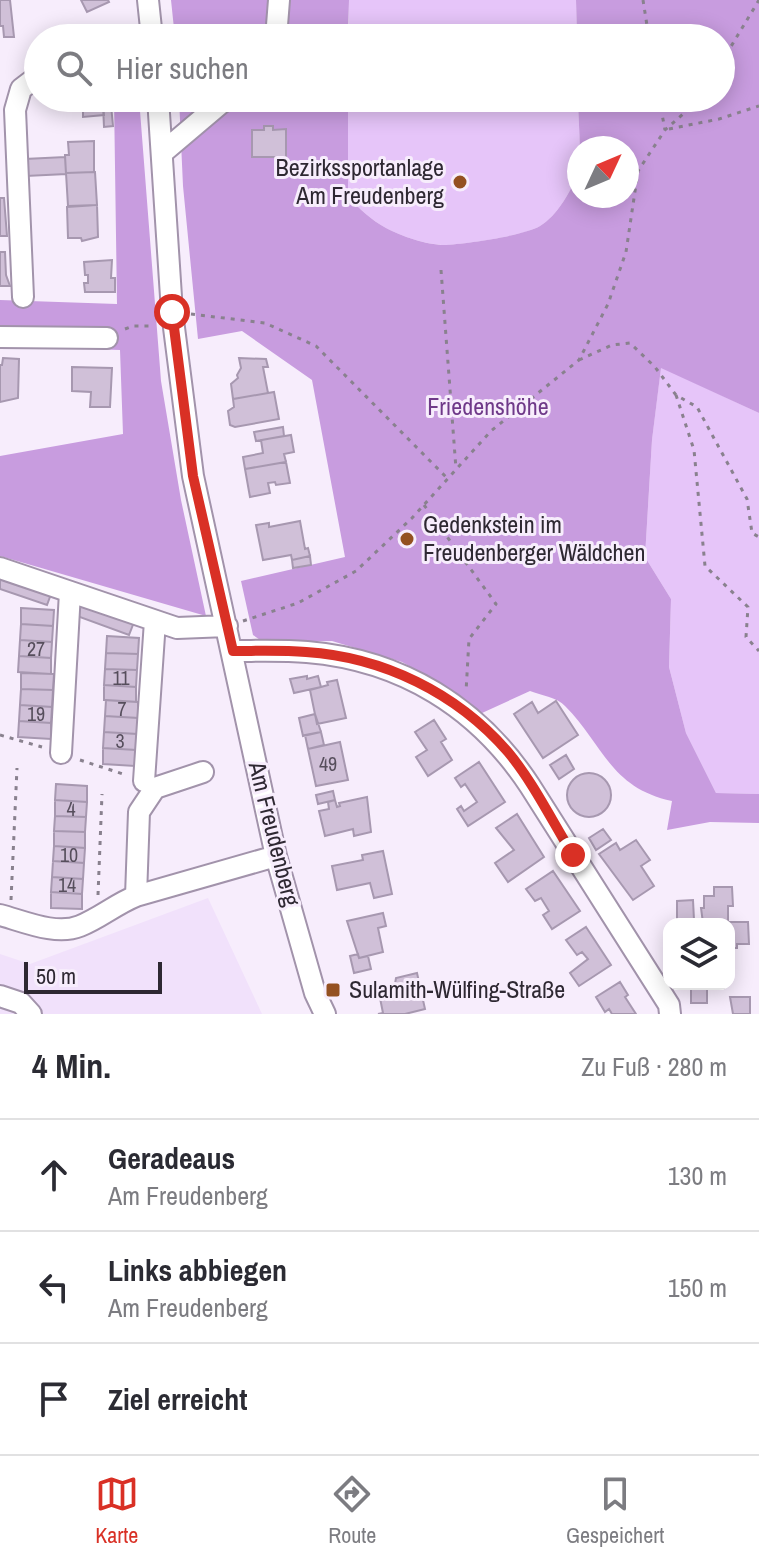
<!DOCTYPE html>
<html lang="de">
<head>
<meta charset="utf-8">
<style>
  body { margin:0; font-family:"Archivo Narrow",sans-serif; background:#f2f2f3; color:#2b2b33 }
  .controls { position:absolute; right:24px; bottom:24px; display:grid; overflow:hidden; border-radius:16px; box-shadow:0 4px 20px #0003 }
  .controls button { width:72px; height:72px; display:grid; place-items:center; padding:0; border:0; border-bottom:2px solid #e1e1e2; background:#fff; color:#2b2b33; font:40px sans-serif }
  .compass { position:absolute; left:567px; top:136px; width:72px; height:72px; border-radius:50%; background:#fff; box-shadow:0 4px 20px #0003; rotate:46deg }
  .scale { position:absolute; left:24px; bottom:20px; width:138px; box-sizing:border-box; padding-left:8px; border:4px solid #2e2832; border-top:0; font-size:22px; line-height:28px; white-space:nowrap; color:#2e2832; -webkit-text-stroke:6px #f7edfc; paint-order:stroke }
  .stop { position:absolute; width:24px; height:24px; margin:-18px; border:6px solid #d93025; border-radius:50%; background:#fff }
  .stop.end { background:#d93025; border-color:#fff; box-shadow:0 2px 8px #0008 }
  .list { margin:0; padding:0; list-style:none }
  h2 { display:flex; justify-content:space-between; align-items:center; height:104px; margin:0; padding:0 32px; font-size:34px }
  h2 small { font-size:26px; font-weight:400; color:#7c7c81 }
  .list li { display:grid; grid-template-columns:52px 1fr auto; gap:24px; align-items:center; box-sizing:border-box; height:112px; padding:0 32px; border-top:2px solid #e1e1e2 }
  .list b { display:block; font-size:30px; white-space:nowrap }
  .list p { margin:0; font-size:26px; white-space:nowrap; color:#7c7c81 }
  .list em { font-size:26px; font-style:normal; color:#7c7c81 }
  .icon { flex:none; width:44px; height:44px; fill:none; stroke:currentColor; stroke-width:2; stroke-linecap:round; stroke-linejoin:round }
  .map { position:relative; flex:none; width:759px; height:1014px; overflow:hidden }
  .search { position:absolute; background:#fff; box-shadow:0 4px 20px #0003; left:24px; right:24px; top:24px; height:88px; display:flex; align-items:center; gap:20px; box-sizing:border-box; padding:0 28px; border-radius:44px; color:#7c7c81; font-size:30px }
  .sheet { height:440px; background:#fff }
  nav { display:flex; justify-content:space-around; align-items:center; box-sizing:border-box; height:112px; border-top:2px solid #e1e1e2; background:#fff; font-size:22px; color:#7c7c81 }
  nav a { display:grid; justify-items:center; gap:4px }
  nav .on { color:#d93025 }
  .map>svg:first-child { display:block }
  .built { fill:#f1e1fb }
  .green { fill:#e6c5f9 }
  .forest { fill:#c89cdf; fill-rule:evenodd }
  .building { fill:#d0c0d8; stroke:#a798b0; stroke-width:2 }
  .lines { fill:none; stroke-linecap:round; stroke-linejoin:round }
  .minor-casing { stroke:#a293ab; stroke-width:24 }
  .path { stroke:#89818e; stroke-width:3; stroke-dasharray:4 6; stroke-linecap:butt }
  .minor { stroke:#fff; stroke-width:20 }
  .route { stroke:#d93025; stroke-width:10 }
  .poi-dot { fill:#945121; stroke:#f7edfc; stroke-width:3 }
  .labels { text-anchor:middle; stroke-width:6; stroke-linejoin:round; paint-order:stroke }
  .number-label { font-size:20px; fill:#564e5c }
  .poi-label { font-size:24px; fill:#2e2832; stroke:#f7edfc; text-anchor:start }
  .park-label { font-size:24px; fill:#6f3989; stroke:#f7edfc }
  .street-label { font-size:24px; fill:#2e2832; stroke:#f7edfc }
</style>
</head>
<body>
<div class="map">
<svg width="759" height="1014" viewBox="0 0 759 1014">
  <rect width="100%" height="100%" fill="#f7edfc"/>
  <path class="built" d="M208,898L262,1014H0V954L30,964Z"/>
  <path class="green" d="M349,0H576L577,38H349Z
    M348,98H578C578,117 582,155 578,171C573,189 556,217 540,226C523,236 466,244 445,245C427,245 401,236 386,228C371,220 360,209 348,197Z
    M661,367L759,413V794L716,793L686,733L669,667L671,599L645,557L652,440Z"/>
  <path class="forest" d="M171,0H349L348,38H175Z
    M576,0H759V413L661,368L652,440L645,557L671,599L669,667L686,733L716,793L759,794V823L710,822L667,830L672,801C610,788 603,744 565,706C558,698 541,695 530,691L482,713L445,686L402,662L332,641L263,642L253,635L241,581L345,557L312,380L242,331L198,339L183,186L179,98H348V197C360,209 371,220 386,228C401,236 427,245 444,245C465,244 523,236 540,226C556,217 573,189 578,171C582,155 578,117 578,98H721V38H577ZM579,148H627V196H579Z
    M114,98H139L161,381L181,500L206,616L0,556V456L123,434L120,350L0,346V300L117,304Z"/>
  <path class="building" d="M0,0H10L14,37H4L3,26H0Z
    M81,0H108L109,2L87,12Z
    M78,98H111V105H103L104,115L83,117V107H78Z
    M103,105H111L113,126L104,127Z
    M264,126H273V130L286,129V157H252V130H264Z
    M94,141V172L66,173L65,155H69L68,142Z
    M65,157L66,174L26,176L25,159Z
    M95,172L97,205L68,206L66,173Z
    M0,198H4L7,236H0Z
    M97,205L98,237L82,241L81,238H68L67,207Z
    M0,252H5L6,275L10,286H0Z
    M112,260L111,278H115V292H85L84,283H88V275H85L84,262Z
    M3,358L19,359L18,398L0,402V365H2Z
    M239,358L266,359L268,367H263L268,393L233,399L231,384L238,378L237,375L241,368Z
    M72,367L112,368L110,407H90L91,392L72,391Z
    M274,392L279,419L235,427L230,425L228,411L234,407L233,399Z
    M283,427L284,436L256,441L254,432Z
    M291,435L294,452L284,454L286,462L245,469L243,457L263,453L261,440Z
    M286,462L290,483L276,485L275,482L268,483L270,493L250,497L245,469Z
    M300,521L305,549L308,548L310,556L292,560L291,555L263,560L256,525L269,523V527Z
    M310,556L311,565L293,568L292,560Z
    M0,576L51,594L47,605L0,589Z
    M82,603L134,622L129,635L77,616Z
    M21,608L54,610L53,626L21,624Z
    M21,624L53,626L52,642L20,640Z
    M107,636L139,638L138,654L106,653Z
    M20,640L52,642L51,658L19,656Z
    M106,653L138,654L137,670L105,669Z
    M19,656L51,658V674L18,672Z
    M105,669L137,670L136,687L104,685Z
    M21,673L54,674L53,690L21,689Z
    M307,676V679L318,676L321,687L294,693L290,679Z
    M337,680L346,718L317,724L310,690L328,685L327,682Z
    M104,685L136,687V702L104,700Z
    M21,689L53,690L52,707L20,705Z
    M106,700L138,702V718L105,716Z
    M556,701L578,735L543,758L514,714L532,702L538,713Z
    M20,705L52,707L51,723L19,721Z
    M315,714L321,732L303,736L299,718Z
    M105,716L138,718L137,734L104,732Z
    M434,720L446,739L441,742L452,760L428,776L416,757L427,750L415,732Z
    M19,721L51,723V739L18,737Z
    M104,732L137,734L136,750L103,748Z
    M321,732L324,745L308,749L305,735Z
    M340,742L348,780L316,786L308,749Z
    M103,748L136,750L135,766L103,764Z
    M566,755L574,769L559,779L550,765Z
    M479,762L505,802L468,826L457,809L461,806L464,811L477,802L465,784L461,787L455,778Z
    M567 795a22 22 0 1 1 44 0a22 22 0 1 1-44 0Z
    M56,784L87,786V802L55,800Z
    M333,791L335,800L318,804L316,795Z
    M367,797L371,832L354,836L353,829L325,836L319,811L329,809L328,802L335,800L337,807L340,806L339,803Z
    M55,800L87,802L86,817L55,816Z
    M517,814L544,857L508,882L495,863L514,850L496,828Z
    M55,816L86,817L85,832L54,831Z
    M603,829L611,840L596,850L589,838Z
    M54,831L85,832V848L54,846Z
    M636,840L650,860L641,866L654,886L633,900L599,854L616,843L620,850Z
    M54,846L85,848L84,863L53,861Z
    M383,851L392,894L374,898L370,883L337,890L332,866L363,860L362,855Z
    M53,861L84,863L83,879L52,877Z
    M553,871L580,911L552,929L543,915L549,911L541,898L535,901L526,889Z
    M52,877L83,879L82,894L51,892Z
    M714,887H732L733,906H728V922H748L749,944H737V948H729V924L703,923L701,908H704V896H714Z
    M51,892L82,894V909L51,908Z
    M693,900L694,920L677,921V901Z
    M383,913L386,926L378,928L383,952L359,958L347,921Z
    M586,927L611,965L579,986L570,973L588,959L582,952L577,955L566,940Z
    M358,954L359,958L368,956L371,969L354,973L350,956Z
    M417,973L425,1009L405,1014H378L383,1013L380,998L399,994L395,984L396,978Z
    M620,982L628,995L625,997L636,1014H612L609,1009L605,1012L596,997Z
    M691,986H707V1003H691Z
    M730,997H750V1014H733Z"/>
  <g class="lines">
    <defs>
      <path id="minor" d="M148,0L152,38
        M276,38L279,0
        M158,98L172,312L193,476L276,856L315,993L325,1014
        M162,153L227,98
        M23,297L15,110L21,89L38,76
        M0,337L107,338
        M0,568L177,628L227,626
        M233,651C257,651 282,650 307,652C402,660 478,707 530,786L669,1005L670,1014
        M61,753L70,592
        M144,781L155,621
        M136,896L139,812L155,788L203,772
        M0,915C23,921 56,936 80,926C100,918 116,904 136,896L276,856
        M0,996L21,1003L31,1014"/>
    </defs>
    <use href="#minor" class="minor-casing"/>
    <path class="path" d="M643,0L649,38
      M721,63L759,0
      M659,98L665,130
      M669,129L719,119L759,106
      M441,270L456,469
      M191,314L265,323L316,346L447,478
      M125,329L133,326H153
      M579,360L612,345L630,343L655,367L676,395L697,407L747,499L752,533L759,537
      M676,395L694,450L705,566L748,607L746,637L759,651
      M424,505L496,604L469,639L466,692
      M243,621L298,603L356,571L412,518L491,431L579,360L608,304L626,252L638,171L665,130L701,98
      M0,735L42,747
      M80,760L126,775
      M98,895L102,794
      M11,900L17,768"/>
    <use href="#minor" class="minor"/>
  </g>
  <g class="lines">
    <path class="route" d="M172,312L193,476L233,651C257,651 282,650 306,652C383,657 457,693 508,752C533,782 552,821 573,855"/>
  </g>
  <g class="poi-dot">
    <circle cx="460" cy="182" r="8"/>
    <circle cx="407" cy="539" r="8"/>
    <rect x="325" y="982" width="16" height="16" rx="4"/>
  </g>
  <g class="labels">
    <g class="number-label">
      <text x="36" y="656">27</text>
      <text x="121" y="685">11</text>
      <text x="122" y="716">7</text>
      <text x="36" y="721">19</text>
      <text x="120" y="748">3</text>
      <text x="328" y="771">49</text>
      <text x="71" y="816">4</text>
      <text x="69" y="862">10</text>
      <text x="67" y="892">14</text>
    </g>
    <g class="poi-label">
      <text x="444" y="176" text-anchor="end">Bezirkssportanlage<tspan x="444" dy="28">Am Freudenberg</tspan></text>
      <text x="423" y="533">Gedenkstein im<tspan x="423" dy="28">Freudenberger Wäldchen</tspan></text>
      <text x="349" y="998">Sulamith-Wülfing-Straße</text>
    </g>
    <g class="park-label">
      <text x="488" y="415">Friedenshöhe</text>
    </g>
    <g class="street-label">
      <text transform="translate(274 834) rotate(76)" y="8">Am Freudenberg</text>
    </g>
  </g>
</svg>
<div class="controls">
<button><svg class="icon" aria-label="layers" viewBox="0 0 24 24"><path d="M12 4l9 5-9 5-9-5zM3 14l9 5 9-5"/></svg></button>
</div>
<svg class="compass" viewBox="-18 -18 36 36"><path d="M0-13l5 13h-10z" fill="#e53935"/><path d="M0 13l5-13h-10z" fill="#7c7c81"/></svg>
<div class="scale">50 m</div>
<div class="stop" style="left:172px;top:312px"></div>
<div class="stop end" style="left:573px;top:855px"></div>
<div class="search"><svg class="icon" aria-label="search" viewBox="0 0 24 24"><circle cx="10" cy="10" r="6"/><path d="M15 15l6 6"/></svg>Hier suchen</div>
</div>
<section class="sheet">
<h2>4 Min.<small>Zu Fuß · 280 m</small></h2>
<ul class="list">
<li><svg class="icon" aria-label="ahead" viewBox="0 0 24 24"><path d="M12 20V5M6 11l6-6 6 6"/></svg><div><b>Geradeaus</b><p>Am Freudenberg</p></div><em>130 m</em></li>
<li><svg class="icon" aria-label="left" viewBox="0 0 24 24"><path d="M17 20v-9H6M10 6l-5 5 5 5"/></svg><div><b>Links abbiegen</b><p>Am Freudenberg</p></div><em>150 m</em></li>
<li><svg class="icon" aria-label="arrive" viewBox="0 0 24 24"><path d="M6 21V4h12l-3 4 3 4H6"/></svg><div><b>Ziel erreicht</b></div></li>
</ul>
</section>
<nav>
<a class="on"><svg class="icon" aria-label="map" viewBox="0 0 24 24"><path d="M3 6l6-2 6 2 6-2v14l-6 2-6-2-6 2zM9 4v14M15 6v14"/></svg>Karte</a>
<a><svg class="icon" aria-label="directions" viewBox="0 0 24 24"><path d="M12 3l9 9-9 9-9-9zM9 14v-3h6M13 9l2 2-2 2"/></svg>Route</a>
<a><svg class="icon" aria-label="saved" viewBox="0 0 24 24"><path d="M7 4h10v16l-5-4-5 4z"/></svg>Gespeichert</a>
</nav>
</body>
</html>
